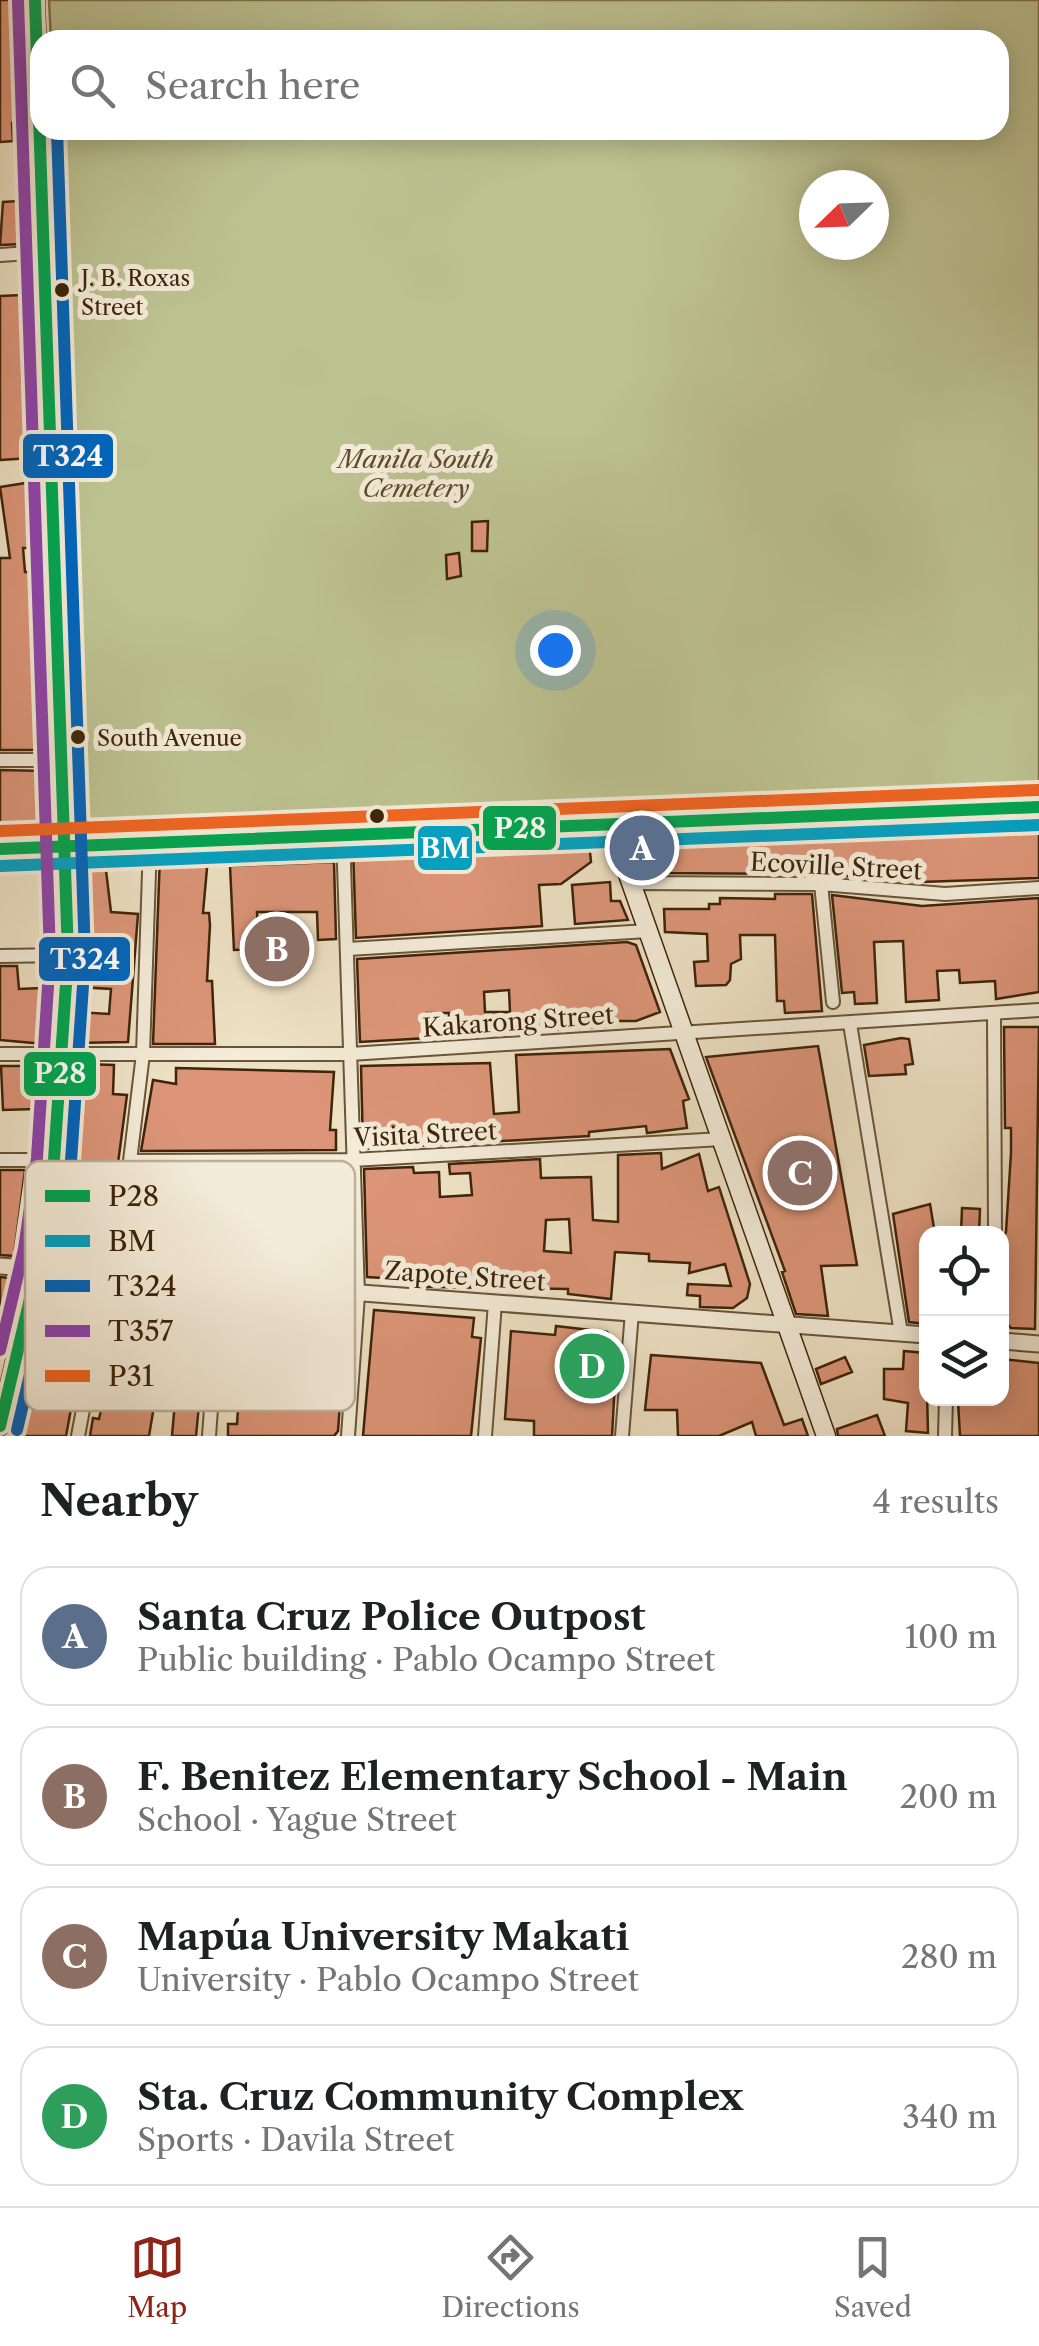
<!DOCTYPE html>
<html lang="en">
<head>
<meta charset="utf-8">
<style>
  body { margin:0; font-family:"Libre Caslon Text",serif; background:#f6f6f6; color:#202124 }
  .controls { position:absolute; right:30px; bottom:30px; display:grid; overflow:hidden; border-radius:20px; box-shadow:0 5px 25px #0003 }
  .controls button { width:90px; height:90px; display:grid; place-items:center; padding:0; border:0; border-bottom:2px solid #e0e0e0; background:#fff; color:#202124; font:50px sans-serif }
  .compass { position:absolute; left:799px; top:170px; width:90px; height:90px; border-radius:50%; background:#fff; box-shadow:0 5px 25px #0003; rotate:247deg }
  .you { position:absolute; left:555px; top:650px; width:35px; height:35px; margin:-25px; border:8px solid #fff; border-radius:50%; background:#1a73e8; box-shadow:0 0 0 15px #1a73e833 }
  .badge { display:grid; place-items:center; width:65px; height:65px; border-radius:50%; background:#8f2418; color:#fff; font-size:32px; font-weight:700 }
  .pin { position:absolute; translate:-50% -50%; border:5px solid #fff; box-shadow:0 2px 10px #0006 }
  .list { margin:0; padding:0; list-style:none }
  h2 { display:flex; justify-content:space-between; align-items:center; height:130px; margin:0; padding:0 40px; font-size:42px }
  h2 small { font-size:32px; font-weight:400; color:#757577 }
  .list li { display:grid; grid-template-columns:65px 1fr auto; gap:30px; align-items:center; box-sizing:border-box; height:140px; margin:0 20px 20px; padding:0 20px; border:2px solid #e0e0e0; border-radius:30px }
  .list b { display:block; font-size:38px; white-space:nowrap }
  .list p { margin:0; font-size:32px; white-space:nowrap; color:#757577 }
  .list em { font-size:32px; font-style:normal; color:#757577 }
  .icon { flex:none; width:55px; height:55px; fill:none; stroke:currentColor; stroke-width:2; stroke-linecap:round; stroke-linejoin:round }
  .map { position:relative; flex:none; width:1039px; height:1436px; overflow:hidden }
  .search { position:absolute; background:#fff; box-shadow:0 5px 25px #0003; left:30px; right:30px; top:30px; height:110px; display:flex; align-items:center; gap:25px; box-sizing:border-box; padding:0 35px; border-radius:30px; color:#757577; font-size:38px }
  .sheet { height:770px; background:#fff }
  nav { display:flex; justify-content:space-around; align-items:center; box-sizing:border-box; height:140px; border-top:2px solid #e0e0e0; background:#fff; font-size:28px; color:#757577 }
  nav a { display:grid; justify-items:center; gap:5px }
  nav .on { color:#8f2418 }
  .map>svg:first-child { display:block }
  .green { fill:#bdc291; stroke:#7e734d; stroke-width:2.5; fill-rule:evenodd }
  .building { fill:#dc9578; stroke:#3e2409; stroke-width:2.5; fill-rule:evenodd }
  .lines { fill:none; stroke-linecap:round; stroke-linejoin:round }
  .minor-casing { stroke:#6a5438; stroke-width:16 }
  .tertiary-casing { stroke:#6a5438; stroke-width:19 }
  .secondary-casing { stroke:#3e2409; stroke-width:21 }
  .minor { stroke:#f4ecd9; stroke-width:12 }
  .tertiary { stroke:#f4ecd9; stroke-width:15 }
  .secondary { stroke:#f4ecd9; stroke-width:18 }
  .bus-1-casing { stroke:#f4ecd9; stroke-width:20 }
  .bus-2-casing { stroke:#f4ecd9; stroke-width:20 }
  .bus-3-casing { stroke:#f4ecd9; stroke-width:20 }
  .bus-4-casing { stroke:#f4ecd9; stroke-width:20 }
  .bus-5-casing { stroke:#f4ecd9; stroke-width:20 }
  .bus-1 { stroke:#00a651; stroke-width:12 }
  .bus-2 { stroke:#03a2c4; stroke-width:12 }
  .bus-3 { stroke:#0065bd; stroke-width:12 }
  .bus-4 { stroke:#8e44ad; stroke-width:12 }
  .bus-5 { stroke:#f26522; stroke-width:12 }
  .bus-dot { fill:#3e2409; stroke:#f4ecd9; stroke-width:4 }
  .labels { text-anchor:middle; stroke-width:10; stroke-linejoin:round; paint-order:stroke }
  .bus-label { font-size:22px; fill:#3e2409; stroke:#f4ecd9; text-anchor:start }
  .park-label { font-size:25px; font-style:italic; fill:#5e4c2b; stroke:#f4ecd9 }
  .street-label { font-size:25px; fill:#3e2409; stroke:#f4ecd9 }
  .key { fill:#f4ecd9; stroke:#bdb09b; stroke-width:2.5 }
  .key-label { font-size:28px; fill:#3e2409 }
  .line-badge { stroke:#f4ecd9; stroke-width:4 }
  .badge-label { font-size:28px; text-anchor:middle; font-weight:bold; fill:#fff }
</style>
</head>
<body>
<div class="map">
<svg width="1039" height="1436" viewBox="0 0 1039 1436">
  <rect width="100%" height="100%" fill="#eee2c5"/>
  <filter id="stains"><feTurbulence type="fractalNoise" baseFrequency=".002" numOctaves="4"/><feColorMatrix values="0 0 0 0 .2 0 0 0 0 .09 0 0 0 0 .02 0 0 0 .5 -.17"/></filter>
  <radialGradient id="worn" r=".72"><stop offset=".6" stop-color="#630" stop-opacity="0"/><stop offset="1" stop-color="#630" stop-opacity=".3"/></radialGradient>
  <path class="green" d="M49,0H1039V789L87,830L55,130H999V40H51ZM814,185H874V245H814Z"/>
  <path class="building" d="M0,0H18L21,73V122L12,123L13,141L0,142Z
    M18,201L21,244L0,245L3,202Z
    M22,295V382L24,402H32L31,458L0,460V296Z
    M32,482L34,548H23L25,572H31L32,591H38L40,612L41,750H0V558H10L0,487Z
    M488,521L487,551H472V522Z
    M459,553L461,576L447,579L446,555Z
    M0,770L44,771L45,835L0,836Z
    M993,824H1008V829L1039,828V878L920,882L821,874L657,873L655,842L840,833L874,834V838L971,836L970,829L993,828Z
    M644,835L654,843L638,864L633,849Z
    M576,838L577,844L590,852L591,862L561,884L539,885L542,926L356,938L353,848L418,850V845H445L446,853L540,847V840Z
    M160,855L208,857L203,913H209L210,925L207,981H212L215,1044H153Z
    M105,862L111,912L138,914L128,1042L74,1043L77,1012L109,1014L111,989L78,987L80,947H84L82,863Z
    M334,862L336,939L318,940L317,912H257L259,949L234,950L230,866Z
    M610,882L611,901H620L628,920L575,924L572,885Z
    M775,894H812L822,1011L785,1013L784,1001H777L775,935H740L741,959L731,964L730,980L726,985L696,986L694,962L708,961L707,934L665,932L664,909H709V904H720V898L775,899Z
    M832,895L922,906L1039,898V992L996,999L995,981L960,983L959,970L937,971L939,1000L906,1002L903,941L874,942L877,1003L855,1004L854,992L842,993Z
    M627,942L636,945L660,1012L636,1021H605L606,1026L489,1034L488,1027L449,1029V1013H427L428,1038L360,1042L357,959ZM509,990L510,1012H485L484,992Z
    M0,966H17L19,989L41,988L45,1044L0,1040Z
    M1004,1027H1039L1035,1329L1011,1328L1003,1320L1002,1241L1006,1232L1011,1153V1128H1005Z
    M901,1038L909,1039L913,1064L905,1065L906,1074L869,1076L864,1045Z
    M818,1046L857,1265L821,1266L828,1316L796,1314L782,1272L785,1271L706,1057Z
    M670,1049L689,1099L683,1101L687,1128L647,1133L646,1126L589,1132V1136L363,1149L361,1066L490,1063L494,1114L519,1112L516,1055Z
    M84,1064L114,1065L113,1094L127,1095L115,1186L109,1185L104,1212L110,1213L102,1255L58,1252L68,1141L69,1136H74Z
    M1,1066H37L34,1109L3,1110Z
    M176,1068L334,1072L330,1130H336V1150L141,1151L153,1080L176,1084Z
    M661,1153L662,1169L699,1154L708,1191L719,1187L750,1284L747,1298L733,1308L700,1307V1296L687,1295L688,1284L731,1286L725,1264L689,1273L690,1263L649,1261V1254L615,1252L611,1299L568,1294V1289L435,1287L414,1286L415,1280L367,1277L364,1169L413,1167L414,1173L439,1172L440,1197L472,1195L470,1173L450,1174L449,1164L540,1159L541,1178L591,1177L593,1220L618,1222V1155ZM569,1219L571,1253L544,1251L546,1220Z
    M0,1170H25L14,1256L0,1255Z
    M930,1204L935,1234L923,1237L926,1324L909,1322L893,1214Z
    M962,1208L980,1209L979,1234H961Z
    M0,1277L18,1279L12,1307L0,1308Z
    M121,1287L153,1289L152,1294L204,1297L209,1301L196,1436H172L180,1343L164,1341L159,1374L154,1373L148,1399L155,1400L149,1436H90L93,1418L99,1419L112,1362L108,1360L115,1302L120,1303Z
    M55,1288L92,1296L66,1436H18L24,1407L30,1408L41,1326L47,1327Z
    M236,1296L265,1297L264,1318L291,1319L297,1299L347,1305L338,1431L334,1436H228V1424H237L239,1394H228L229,1379H234Z
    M374,1310L474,1318L472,1337L481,1338L471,1436H363Z
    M556,1326L607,1332L617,1344L612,1436H534V1421L505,1419L511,1331L555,1335Z
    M904,1351L926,1353L928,1433L906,1431L908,1403L884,1399V1369H903Z
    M651,1355L761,1363L784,1425L802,1419L808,1436H756L752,1422L719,1436H678L677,1410H645Z
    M845,1357L852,1372L821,1384L816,1369Z
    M1002,1359L1039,1363V1436H960L958,1401L1002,1398Z
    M877,1415L885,1436H838L837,1429Z"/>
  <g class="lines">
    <defs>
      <path id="minor" d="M0,255L44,252
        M0,760H63
        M343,834L358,1295L348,1436
        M630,883L821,884L945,894L1039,888
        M821,884L833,1002
        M348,949L648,931
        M0,956L68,955
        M994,1014L995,1234
        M850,1024L901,1333
        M0,1054H350L1039,1010
        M0,1160H54
        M130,1161L352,1160L722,1139
        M78,1436L130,1161L143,1054L150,842
        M209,1436L220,1285
        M485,1436L495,1303
        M622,1436L632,1312
        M945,1436L946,1398"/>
      <path id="tertiary" d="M0,1266L926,1335
        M1002,1341L1039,1344"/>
      <path id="secondary" d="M610,823L826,1436
        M0,849L1039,807
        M0,1426L41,1252L54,1160L68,955L35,0"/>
    </defs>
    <use href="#minor" class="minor-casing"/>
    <use href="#tertiary" class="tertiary-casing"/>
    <use href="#secondary" class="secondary-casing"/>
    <use href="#minor" class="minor"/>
    <use href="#tertiary" class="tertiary"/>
    <use href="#secondary" class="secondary"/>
    <defs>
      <path id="bus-1" d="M0,849L1039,807
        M0,1426L41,1252L54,1160L68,955L35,0"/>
      <path id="bus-2" d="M1,866L1039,825"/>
      <path id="bus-3" d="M17,1430L58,1254L71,1161L85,956L57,130"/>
      <path id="bus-4" d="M0,1350L24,1249L37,1158L50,955L18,1"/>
      <path id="bus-5" d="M0,831L1038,790"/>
    </defs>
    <use href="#bus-1" class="bus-1-casing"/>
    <use href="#bus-2" class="bus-2-casing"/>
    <use href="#bus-3" class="bus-3-casing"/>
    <use href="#bus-4" class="bus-4-casing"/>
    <use href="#bus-5" class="bus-5-casing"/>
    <use href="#bus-1" class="bus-1"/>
    <use href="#bus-2" class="bus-2"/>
    <use href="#bus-3" class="bus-3"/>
    <use href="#bus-4" class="bus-4"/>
    <use href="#bus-5" class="bus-5"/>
  </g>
  <g class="bus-dot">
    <circle cx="62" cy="290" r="9"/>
    <circle cx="78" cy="737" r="9"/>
    <circle cx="377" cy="816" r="9"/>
  </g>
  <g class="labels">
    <g class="bus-label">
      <text x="81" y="286">J. B. Roxas<tspan x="81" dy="29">Street</tspan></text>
      <text x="97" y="746">South Avenue</text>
    </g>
    <g class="park-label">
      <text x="416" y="468">Manila South<tspan x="416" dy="29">Cemetery</tspan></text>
    </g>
    <g class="street-label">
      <text transform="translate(836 866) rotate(3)" y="9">Ecoville Street</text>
      <text transform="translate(518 1021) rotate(-4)" y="9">Kakarong Street</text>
      <text transform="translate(425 1134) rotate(-3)" y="9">Visita Street</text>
      <text transform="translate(465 1276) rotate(4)" y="9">Zapote Street</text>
    </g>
  </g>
  <rect x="25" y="1161" width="330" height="250" rx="15" class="key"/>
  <rect x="45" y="1190" width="45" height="12" fill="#00a651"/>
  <rect x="45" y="1235" width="45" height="12" fill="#03a2c4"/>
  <rect x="45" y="1280" width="45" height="12" fill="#0065bd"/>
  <rect x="45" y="1325" width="45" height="12" fill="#8e44ad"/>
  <rect x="45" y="1370" width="45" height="12" fill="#f26522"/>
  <g class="key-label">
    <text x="108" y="1206">P28</text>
    <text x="108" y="1251">BM</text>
    <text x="108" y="1296">T324</text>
    <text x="108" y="1341">T357</text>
    <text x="108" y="1386">P31</text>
  </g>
  <g class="line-badge">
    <rect x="21" y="432" width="94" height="48" rx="10" fill="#0065bd"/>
    <rect x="481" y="804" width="77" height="48" rx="10" fill="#00a651"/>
    <rect x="416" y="824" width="58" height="48" rx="10" fill="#03a2c4"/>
    <rect x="37" y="935" width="95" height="48" rx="10" fill="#0065bd"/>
    <rect x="22" y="1050" width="76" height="48" rx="10" fill="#00a651"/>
  </g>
  <g class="badge-label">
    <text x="68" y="466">T324</text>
    <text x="520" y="838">P28</text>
    <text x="445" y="858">BM</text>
    <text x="85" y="969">T324</text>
    <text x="60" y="1083">P28</text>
  </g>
  <rect width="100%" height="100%" filter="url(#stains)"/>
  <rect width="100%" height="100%" fill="url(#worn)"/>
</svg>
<div class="controls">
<button><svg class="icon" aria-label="locate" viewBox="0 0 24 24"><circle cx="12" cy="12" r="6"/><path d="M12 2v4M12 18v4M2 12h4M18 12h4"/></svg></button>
<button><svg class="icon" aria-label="layers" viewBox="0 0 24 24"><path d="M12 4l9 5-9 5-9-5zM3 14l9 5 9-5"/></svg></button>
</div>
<svg class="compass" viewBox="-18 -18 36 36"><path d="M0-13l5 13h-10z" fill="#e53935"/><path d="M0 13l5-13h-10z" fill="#757577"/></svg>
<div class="you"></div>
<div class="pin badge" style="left:642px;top:848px;background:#5c6f8a">A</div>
<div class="pin badge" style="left:277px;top:949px;background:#8d6e63">B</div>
<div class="pin badge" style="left:800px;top:1173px;background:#8d6e63">C</div>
<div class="pin badge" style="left:592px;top:1366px;background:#2e9e5b">D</div>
<div class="search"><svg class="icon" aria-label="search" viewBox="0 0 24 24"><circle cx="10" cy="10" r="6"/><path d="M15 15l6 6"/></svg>Search here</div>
</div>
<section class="sheet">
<h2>Nearby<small>4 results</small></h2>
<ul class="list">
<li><span class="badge" style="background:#5c6f8a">A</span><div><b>Santa Cruz Police Outpost</b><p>Public building · Pablo Ocampo Street</p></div><em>100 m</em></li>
<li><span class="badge" style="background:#8d6e63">B</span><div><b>F. Benitez Elementary School - Main</b><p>School · Yague Street</p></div><em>200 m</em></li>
<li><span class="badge" style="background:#8d6e63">C</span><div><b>Mapúa University Makati</b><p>University · Pablo Ocampo Street</p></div><em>280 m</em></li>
<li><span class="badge" style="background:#2e9e5b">D</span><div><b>Sta. Cruz Community Complex</b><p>Sports · Davila Street</p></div><em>340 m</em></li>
</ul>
</section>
<nav>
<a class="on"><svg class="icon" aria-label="map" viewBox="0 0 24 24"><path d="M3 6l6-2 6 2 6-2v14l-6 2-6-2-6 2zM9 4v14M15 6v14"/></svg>Map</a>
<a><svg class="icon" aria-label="directions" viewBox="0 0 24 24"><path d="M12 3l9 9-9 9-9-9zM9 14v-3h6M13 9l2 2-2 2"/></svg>Directions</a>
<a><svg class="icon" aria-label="saved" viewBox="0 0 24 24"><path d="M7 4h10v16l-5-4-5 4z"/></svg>Saved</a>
</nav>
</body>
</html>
